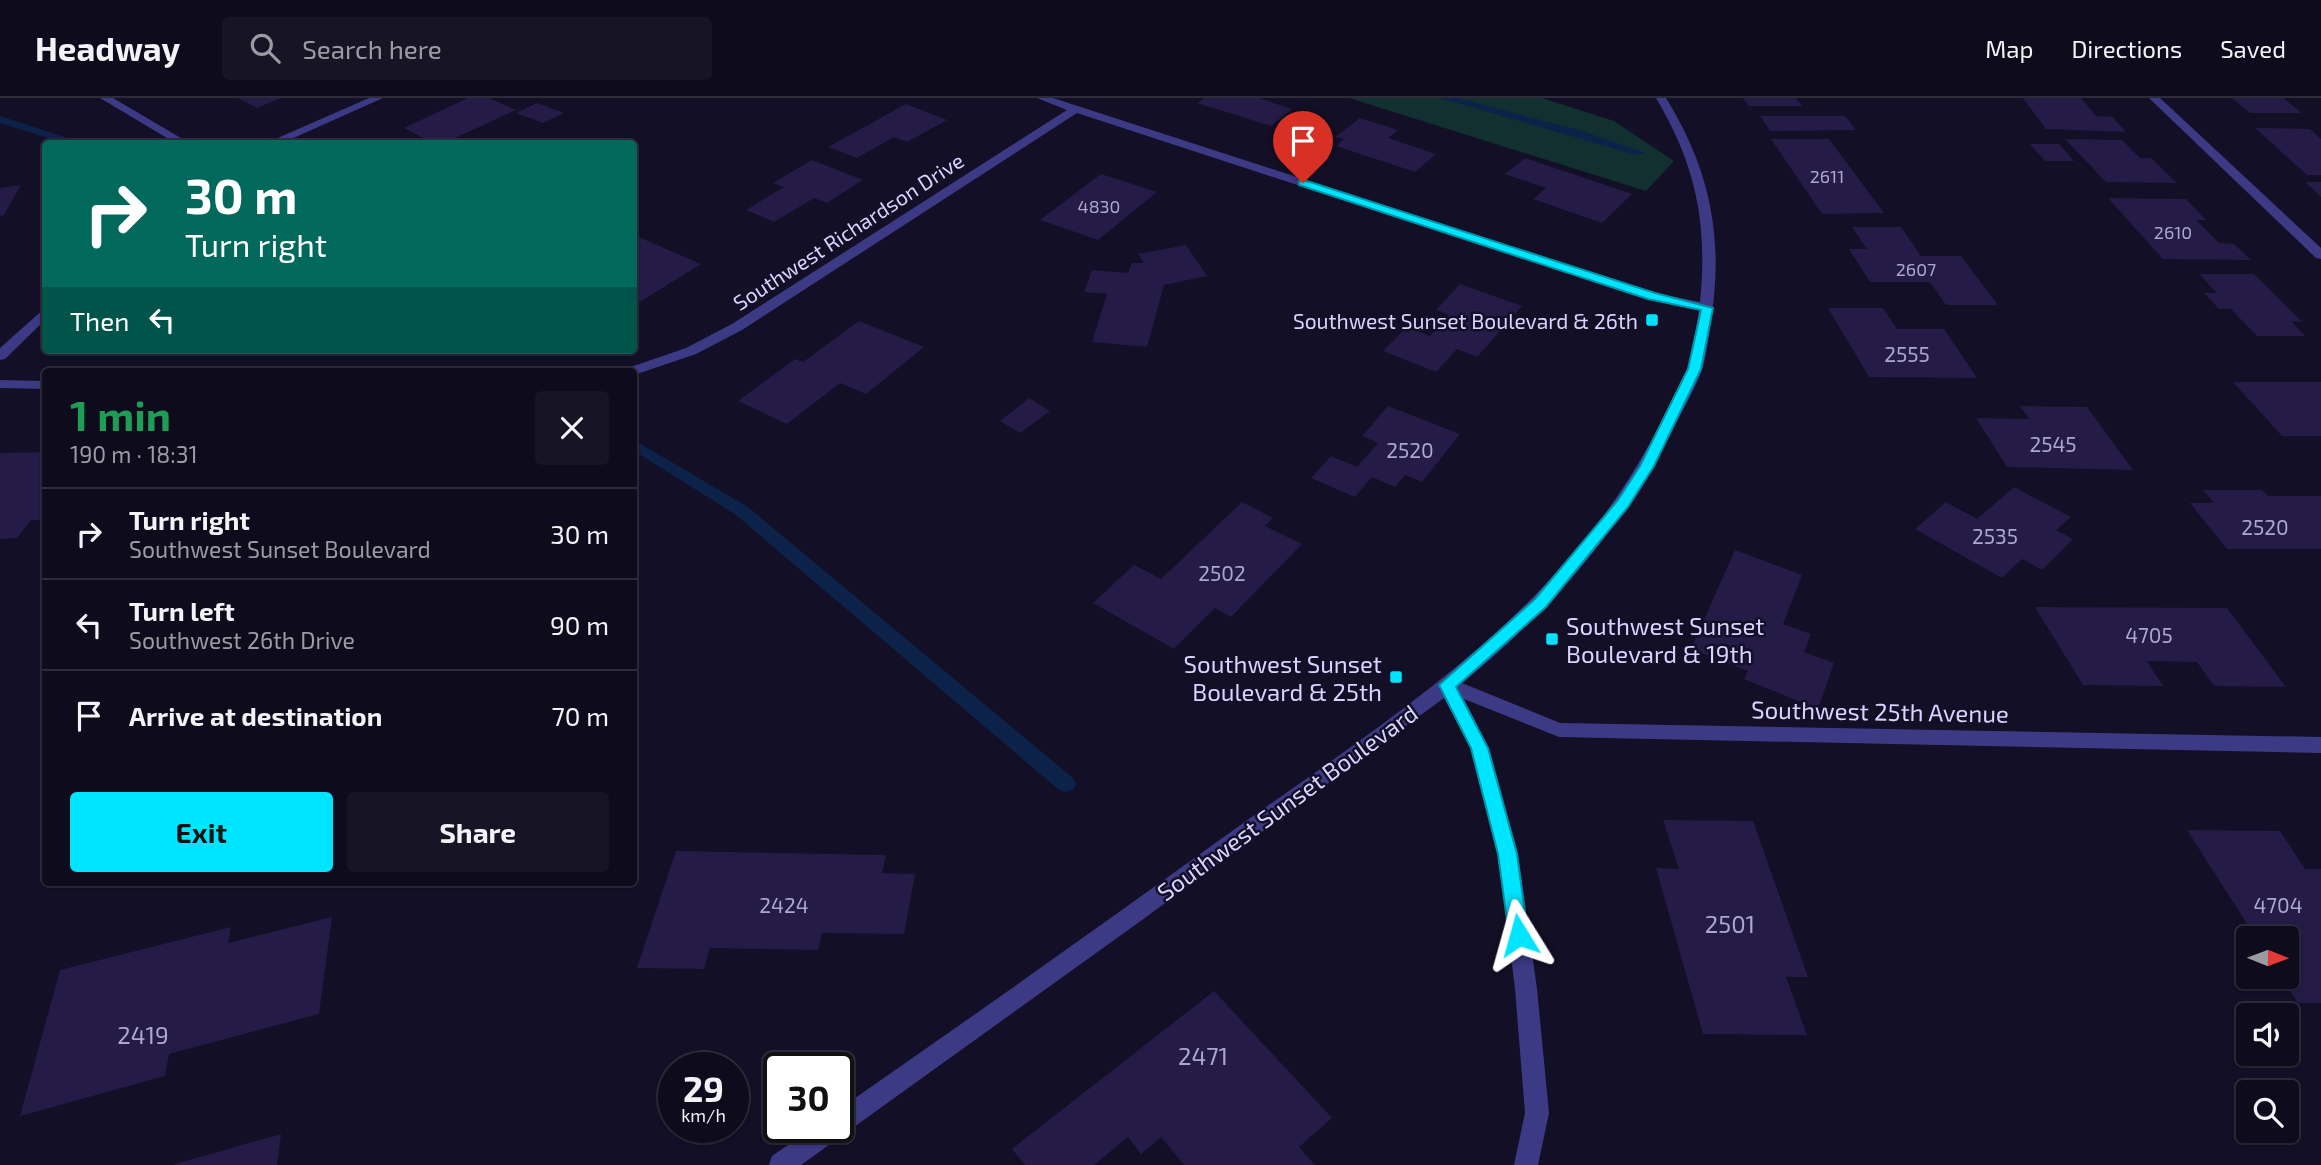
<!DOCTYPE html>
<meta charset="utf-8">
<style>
body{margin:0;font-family:"Exo 2",sans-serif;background:#171425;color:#f1f3f6;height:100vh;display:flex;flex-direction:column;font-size:26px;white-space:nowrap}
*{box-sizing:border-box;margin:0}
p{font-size:23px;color:#9b9ba3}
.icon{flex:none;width:38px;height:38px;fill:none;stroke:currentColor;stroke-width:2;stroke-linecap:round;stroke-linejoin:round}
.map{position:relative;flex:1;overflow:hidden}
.side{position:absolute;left:42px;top:270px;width:595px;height:518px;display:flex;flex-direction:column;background:#0e0b1c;border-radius:7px;box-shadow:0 2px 5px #0004,0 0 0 2px #2e2b3b}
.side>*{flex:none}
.hud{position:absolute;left:42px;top:42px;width:595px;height:214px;border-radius:7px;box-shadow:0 2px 5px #0004,0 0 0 2px #2e2b3b;background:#00695c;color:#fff;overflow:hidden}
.needle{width:46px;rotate:91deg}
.buttons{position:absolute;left:2236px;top:828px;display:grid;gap:14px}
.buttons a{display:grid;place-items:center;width:63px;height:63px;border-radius:7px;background:#0e0b1c;box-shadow:0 2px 5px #0004,0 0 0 2px #2e2b3b;font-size:35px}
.speed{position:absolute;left:658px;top:954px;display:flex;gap:14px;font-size:35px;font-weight:700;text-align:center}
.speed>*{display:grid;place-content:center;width:91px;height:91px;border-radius:50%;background:#0e0b1c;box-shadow:0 2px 5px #0004,0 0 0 2px #2e2b3b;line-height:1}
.speed small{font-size:18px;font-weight:400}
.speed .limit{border:4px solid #111;border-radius:10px;background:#fff;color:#111}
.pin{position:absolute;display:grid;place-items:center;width:60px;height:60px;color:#fff;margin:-72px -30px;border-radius:50% 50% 50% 0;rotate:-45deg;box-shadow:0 0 7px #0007}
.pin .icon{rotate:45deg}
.me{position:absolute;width:77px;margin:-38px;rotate:352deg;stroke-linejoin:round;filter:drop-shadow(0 0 5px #0008)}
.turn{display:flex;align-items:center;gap:24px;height:147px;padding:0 28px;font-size:32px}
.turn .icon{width:91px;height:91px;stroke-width:2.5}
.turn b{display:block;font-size:49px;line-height:60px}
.then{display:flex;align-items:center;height:66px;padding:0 28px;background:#0003;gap:14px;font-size:26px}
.round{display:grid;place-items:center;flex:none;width:74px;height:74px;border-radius:7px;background:#171425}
.overview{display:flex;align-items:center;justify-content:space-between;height:119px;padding:0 28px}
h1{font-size:42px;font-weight:700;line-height:52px;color:#1e9e55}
.button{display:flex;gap:14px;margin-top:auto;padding:14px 28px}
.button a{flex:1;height:80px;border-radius:7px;background:#00e5ff;color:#111;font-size:28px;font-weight:700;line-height:80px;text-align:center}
.button a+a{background:#171425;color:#f1f3f6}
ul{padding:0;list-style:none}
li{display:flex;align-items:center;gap:21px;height:91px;padding:0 28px;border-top:2px solid #2e2b3b}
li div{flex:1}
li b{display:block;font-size:26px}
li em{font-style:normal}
header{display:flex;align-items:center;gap:42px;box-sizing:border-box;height:98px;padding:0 35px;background:#0e0b1c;border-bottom:2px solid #2e2b3b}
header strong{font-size:33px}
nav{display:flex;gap:38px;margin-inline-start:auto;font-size:24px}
.search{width:490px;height:63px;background:#171425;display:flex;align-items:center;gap:18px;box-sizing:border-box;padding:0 24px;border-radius:7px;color:#9b9ba3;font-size:26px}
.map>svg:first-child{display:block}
</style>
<header>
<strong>Headway</strong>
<div class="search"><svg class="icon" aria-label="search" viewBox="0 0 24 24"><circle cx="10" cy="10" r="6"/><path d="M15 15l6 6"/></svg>Search here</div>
<nav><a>Map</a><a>Directions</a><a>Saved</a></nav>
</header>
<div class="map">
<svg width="2321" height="1067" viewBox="0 0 2321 1067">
<rect width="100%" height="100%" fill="#130f26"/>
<!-- green -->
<path fill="#12302f" d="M1349 0H1542L1614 23 1674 63 1646 93Z"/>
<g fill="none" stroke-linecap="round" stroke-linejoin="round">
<!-- stream -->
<g fill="#0c2248" fill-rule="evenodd">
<path d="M1440 0H1458L1579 32 1646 55 1636 57Z"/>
<path d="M0 18 65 39 67 41 61 44 0 25Z"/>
<path d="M634 342 748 409 1073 680 1076 686 1073 692 1066 694 1059 692 736 417 634 353Z"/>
</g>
</g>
<!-- building -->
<g fill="#241b47">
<path d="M238 0H281L257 10Z"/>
<path d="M468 0H489L516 12 442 46H435L404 30Z"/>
<path d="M1204 0H1259L1292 11 1271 28 1197 5Z"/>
<path d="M1743 0H1796L1802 8H1749Z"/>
<path d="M2023 0H2081L2096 18 2113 19 2126 34 2046 31Z"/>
<path d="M2232 0H2283L2302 15H2250Z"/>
<path d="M537 5 564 15 543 25 516 15Z"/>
<path d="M906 6 947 22 907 44 894 39 857 60 828 49Z"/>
<path d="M1760 18H1845L1856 32 1770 33Z"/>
<path d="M1360 20 1398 32 1388 40 1436 56 1415 74 1336 48 1344 41 1335 39Z"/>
<path d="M2255 30 2310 31 2321 41V77H2307Z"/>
<path d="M1771 41H1829L1884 115 1822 116Z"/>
<path d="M2065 41 2122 42 2140 60H2151L2177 85 2106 84Z"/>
<path d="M2030 46H2059L2074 63H2045Z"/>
<path d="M1525 60 1632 96 1602 125 1533 101 1546 90 1505 76Z"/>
<path d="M812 62 863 82 827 105 814 100 774 124 746 112 784 89 773 85Z"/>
<path d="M1101 76 1157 94 1098 142 1040 122Z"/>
<path d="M2305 84H2321V99Z"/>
<path d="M21 87 4 117 0 118V90Z"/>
<path d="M2108 100 2186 101 2206 122H2196L2219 145 2234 146 2251 162 2163 161Z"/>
<path d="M1852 129H1901L1921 158H1961L1998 207H1946L1930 184H1870L1849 151H1867Z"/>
<path d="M634 137 701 166 635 207Z"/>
<path d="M1186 147 1207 178 1164 187 1147 249 1092 244 1107 196 1084 194 1092 172 1128 175 1132 165H1144L1138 156Z"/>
<path d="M2199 176H2254L2302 224 2291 223 2305 238H2257L2231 211H2219L2204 195H2217Z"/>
<path d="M1460 186 1522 208 1477 259 1457 251 1436 274 1383 253 1407 229 1430 238 1449 217 1436 212Z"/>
<path d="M1828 210H1883L1897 231H1944L1977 280 1869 279Z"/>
<path d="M859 223 924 249 866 296 840 285 787 326 738 303 795 261 803 264Z"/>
<path d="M2233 284H2321V338H2282Z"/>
<path d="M1029 300 1050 313 1020 335 1000 323Z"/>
<path d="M1388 308 1460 336 1422 384 1405 377 1395 389 1372 379 1355 399 1311 380 1331 358 1357 369 1378 345 1362 338Z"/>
<path d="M2020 308 2087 309 2133 372 2007 369 1976 320 2029 321Z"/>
<path d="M46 354V422H31L17 440 0 441V355Z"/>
<path d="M2014 389 2071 419 2056 432 2073 441 2042 472 2022 461 2002 480 1915 431 1946 404 1977 421Z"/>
<path d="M2203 392H2262L2268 398H2321V451H2227L2190 405H2214Z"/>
<path d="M1242 404 1273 420 1265 428 1302 446 1231 519 1215 510 1174 551 1093 505 1134 467 1161 481Z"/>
<path d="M1735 452 1802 477 1783 526 1811 536 1804 554 1834 565 1818 611 1744 581 1748 573 1691 551Z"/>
<path d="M2035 509 2227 510 2286 589 2214 588 2197 564 2147 563 2163 588 2083 587Z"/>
<path d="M1663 722 1753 723 1808 879H1786L1807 937 1703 936 1656 770 1679 771Z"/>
<path d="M2187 732 2280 733 2305 771H2321V905H2298L2280 878H2287V840H2256Z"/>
<path d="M676 753 886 757 882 775 915 776 904 836 822 835 818 852 710 850 704 871 637 870Z"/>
<path d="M332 819 319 916 169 956 165 978 20 1018 60 872 231 829 228 845Z"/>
<path d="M1214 893 1332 1020 1299 1049 1315 1067H1184L1161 1039 1141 1056 1128 1039 1094 1067H1025L1012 1051Z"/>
<path d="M281 1036 277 1067H175V1066Z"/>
</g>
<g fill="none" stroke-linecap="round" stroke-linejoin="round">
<!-- minor -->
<g fill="#3d3a85" fill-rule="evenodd">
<path d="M100 0H113L191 46H177Z"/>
<path d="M369 0H383L280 46H264Z"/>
<path d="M1037 0H1053L1655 195 1700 204C1708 126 1696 67 1656 0H1666C1710 71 1724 140 1711 222 1709 237 1707 254 1703 269 1696 290 1683 311 1673 331 1622 431 1549 514 1462 585L1560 625 2321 639V655L1559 639 1464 601 1489 650 1518 756 1537 891 1549 1015 1538 1067H1514L1525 1015 1515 891 1498 756 1471 650 1444 600 1142 822 801 1067H769L772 1058 814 1029H838V1012C969 921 1099 829 1228 736 1383 625 1550 523 1646 352 1662 325 1680 296 1689 266 1694 249 1696 230 1699 212L1647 201 1077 15 742 232 696 256 634 277V273H626L628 270 686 250 732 226 1067 12Z"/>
<path d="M2149 0H2160L2321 150V161L2316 160Z"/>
<path d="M46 209V221L5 261 0 262V250Z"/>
<path d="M0 282 46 283V291L0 290Z"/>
</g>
</g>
<!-- route -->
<path fill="#00e5ff" stroke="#0095a6" stroke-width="2" d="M1299 83H1307L1655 195 1713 210 1701 271 1654 368 1628 409 1546 509 1456 589 1488 650 1517 756 1528 837 1525 843 1519 846 1512 843 1509 837 1498 756 1471 650 1439 587 1535 501 1618 402 1640 368 1688 271 1701 212 1648 201 1299 87Z"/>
<!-- markers -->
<g fill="#00e5ff" stroke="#130f26" stroke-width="2.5">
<rect x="1645" y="215" width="14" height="14" rx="3.5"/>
<rect x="1545" y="534" width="14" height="14" rx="3.5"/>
<rect x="1389" y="572" width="14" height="14" rx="3.5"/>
</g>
<g text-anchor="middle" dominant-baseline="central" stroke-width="5" stroke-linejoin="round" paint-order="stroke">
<!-- far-number labels -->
<g font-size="18" fill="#aca6d1">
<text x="1827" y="78">2611</text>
<text x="1099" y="108">4830</text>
<text x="2173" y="134">2610</text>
<text x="1916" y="171">2607</text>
</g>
<!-- far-street labels -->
<g font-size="21" fill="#d9d4ff" stroke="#130f26">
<text transform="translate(848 133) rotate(-33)">Southwest Richardson Drive</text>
</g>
<!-- far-poi labels -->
<g font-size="21" fill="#d9d4ff" stroke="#130f26" text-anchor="end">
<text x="1638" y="222">Southwest Sunset Boulevard &amp; 26th</text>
</g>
<!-- number labels -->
<g font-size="21" fill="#aca6d1">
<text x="1907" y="255">2555</text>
<text x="2053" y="345">2545</text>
<text x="1410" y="351">2520</text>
<text x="2265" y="428">2520</text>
<text x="1995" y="437">2535</text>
<text x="1222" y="474">2502</text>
<text x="2149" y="536">4705</text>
<text x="784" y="806">2424</text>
<text x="2278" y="806">4704</text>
</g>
<!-- poi labels -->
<g font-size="24" fill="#d9d4ff" stroke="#130f26" text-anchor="start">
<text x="1566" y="527">Southwest Sunset<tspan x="1566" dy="28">Boulevard &amp; 19th</tspan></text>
<text x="1382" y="565" text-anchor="end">Southwest Sunset<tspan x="1382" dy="28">Boulevard &amp; 25th</tspan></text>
</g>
<!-- street labels -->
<g font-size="24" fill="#d9d4ff" stroke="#130f26">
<text transform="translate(1880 613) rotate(1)">Southwest 25th Avenue</text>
<text transform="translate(1287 704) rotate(-36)">Southwest Sunset Boulevard</text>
</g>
<!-- near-number labels -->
<g font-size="24" fill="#aca6d1">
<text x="1730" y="825">2501</text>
<text x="143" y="936">2419</text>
<text x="1203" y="957">2471</text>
</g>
</g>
</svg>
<div class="buttons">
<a><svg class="needle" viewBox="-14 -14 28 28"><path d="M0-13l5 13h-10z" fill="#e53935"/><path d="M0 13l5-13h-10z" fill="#9b9ba3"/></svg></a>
<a><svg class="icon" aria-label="sound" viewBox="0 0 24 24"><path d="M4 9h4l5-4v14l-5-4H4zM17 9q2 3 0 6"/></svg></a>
<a><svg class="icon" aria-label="search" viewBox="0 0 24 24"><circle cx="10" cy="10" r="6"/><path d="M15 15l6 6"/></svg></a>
</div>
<div class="speed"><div>29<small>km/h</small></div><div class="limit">30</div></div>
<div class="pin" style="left:1303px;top:85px;background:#d93025"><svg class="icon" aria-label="arrive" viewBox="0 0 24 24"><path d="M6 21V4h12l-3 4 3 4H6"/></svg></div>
<svg class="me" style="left:1519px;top:837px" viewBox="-20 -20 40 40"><path d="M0-17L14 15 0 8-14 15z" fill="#00e5ff" stroke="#fff" stroke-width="4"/></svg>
<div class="hud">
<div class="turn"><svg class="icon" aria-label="right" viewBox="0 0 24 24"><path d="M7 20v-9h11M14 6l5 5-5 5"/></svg><div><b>30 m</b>Turn right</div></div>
<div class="then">Then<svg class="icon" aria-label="left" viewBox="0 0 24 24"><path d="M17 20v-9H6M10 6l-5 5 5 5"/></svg></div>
</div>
<section class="side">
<div class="overview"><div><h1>1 min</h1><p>190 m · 18:31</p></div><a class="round"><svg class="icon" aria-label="close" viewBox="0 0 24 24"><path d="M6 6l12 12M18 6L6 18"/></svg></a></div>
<ul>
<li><svg class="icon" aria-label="right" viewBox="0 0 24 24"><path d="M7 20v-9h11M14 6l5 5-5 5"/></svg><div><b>Turn right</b><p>Southwest Sunset Boulevard</p></div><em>30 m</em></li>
<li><svg class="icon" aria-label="left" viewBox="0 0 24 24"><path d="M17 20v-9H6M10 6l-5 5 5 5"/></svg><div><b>Turn left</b><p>Southwest 26th Drive</p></div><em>90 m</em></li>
<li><svg class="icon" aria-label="arrive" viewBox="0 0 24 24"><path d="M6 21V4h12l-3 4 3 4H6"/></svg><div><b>Arrive at destination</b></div><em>70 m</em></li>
</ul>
<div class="button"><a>Exit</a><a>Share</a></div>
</section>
</div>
